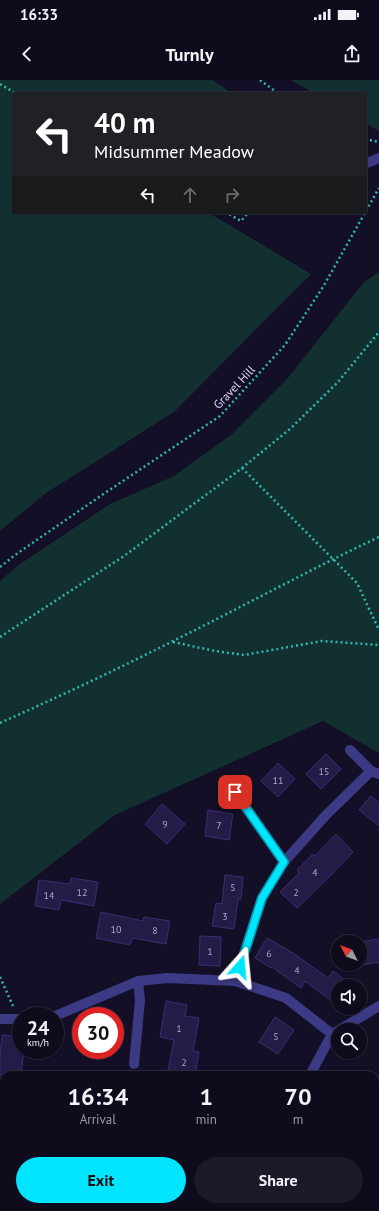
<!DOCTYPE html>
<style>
body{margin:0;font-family:"PT Sans",sans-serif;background:#1c1929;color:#f1f3f6;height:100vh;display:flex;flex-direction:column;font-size:15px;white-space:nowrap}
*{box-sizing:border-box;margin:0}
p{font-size:13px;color:#9b9ba3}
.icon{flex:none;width:22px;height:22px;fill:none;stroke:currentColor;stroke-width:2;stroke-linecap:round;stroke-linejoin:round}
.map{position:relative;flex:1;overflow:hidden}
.details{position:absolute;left:0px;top:991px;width:379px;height:140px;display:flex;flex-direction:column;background:#0e0b1c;border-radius:12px 12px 0 0;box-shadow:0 1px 3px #0004,0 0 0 1px #2e2b3b}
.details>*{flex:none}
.top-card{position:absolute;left:12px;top:12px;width:355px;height:122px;border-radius:4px;box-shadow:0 1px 3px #0004,0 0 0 1px #2e2b3b;background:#202124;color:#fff;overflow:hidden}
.needle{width:26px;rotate:312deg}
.controls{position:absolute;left:331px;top:855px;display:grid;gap:8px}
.controls a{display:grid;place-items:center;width:36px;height:36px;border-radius:50%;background:#0e0b1c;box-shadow:0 1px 3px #0004,0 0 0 1px #2e2b3b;font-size:20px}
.speed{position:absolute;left:12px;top:927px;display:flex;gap:8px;font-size:20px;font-weight:700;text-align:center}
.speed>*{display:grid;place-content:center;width:52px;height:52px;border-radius:50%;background:#0e0b1c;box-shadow:0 1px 3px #0004,0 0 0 1px #2e2b3b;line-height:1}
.speed small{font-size:10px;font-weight:400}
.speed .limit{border:6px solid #d22;background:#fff;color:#111}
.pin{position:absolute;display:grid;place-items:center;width:34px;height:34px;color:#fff;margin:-17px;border-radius:8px;box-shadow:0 2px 6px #0006}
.me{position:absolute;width:44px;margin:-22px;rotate:18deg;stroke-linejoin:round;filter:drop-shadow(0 0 3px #0008)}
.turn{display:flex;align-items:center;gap:14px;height:84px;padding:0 16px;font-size:18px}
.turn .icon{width:52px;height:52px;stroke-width:2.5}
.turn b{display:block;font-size:28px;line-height:34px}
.lanes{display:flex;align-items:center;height:38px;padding:0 16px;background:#0003;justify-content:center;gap:20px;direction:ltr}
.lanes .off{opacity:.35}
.eta{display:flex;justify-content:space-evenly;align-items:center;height:68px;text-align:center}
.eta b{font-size:24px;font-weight:700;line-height:28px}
.action{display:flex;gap:8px;margin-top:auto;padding:8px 16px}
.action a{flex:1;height:46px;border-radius:24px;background:#00e5ff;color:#111;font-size:16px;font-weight:700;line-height:46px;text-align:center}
.action a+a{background:#1c1929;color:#f1f3f6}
.status{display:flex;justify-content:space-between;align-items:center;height:28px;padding:0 20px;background:#0e0b1c;direction:ltr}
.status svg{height:11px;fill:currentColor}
header{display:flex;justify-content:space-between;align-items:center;height:52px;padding:0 16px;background:#0e0b1c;font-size:18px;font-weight:700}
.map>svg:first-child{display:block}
</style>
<div class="status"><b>16:33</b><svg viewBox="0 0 49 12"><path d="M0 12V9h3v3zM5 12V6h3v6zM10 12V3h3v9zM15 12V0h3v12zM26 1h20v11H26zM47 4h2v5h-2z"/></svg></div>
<header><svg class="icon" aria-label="back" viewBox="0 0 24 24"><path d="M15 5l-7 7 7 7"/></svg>Turnly<svg class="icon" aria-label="share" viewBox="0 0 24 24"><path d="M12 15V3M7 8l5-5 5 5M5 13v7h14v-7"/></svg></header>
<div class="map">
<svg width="379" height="1131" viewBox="0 0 379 1131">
<rect width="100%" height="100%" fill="#130f26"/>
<!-- green -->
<g fill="#12302f">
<path d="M0 0H212L234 14H14V132H212L211 134 311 194 174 332 46 413 0 451Z"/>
<path d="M291 0H379V51L365 43V14H315Z"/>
<path d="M379 192V673L323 641 115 735 0 824V501L20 484 110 424 174 396 232 354 287 299 364 202Z"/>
</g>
<!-- building -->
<g fill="#241b47" stroke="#3b2d73">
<path d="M326 674 341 689 321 709 306 694Z"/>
<path d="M278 683 295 699 278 717 261 701Z"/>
<path d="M371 716 379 723V746L359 730Z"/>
<path d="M162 724 185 744 167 764 145 744Z"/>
<path d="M208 730 233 734 229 760 205 756Z"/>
<path d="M336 754 353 772 332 794 297 828 280 812 299 793 297 790 313 774 315 776Z"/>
<path d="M225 795 243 797 241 819H238L234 849 212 846 216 823 222 824Z"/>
<path d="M71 798 98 802 94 826 61 820 59 830 35 826 39 800 70 804Z"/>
<path d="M101 832 143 841 144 837 170 841 166 864 132 858 130 865 96 858Z"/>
<path d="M200 856 221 857 220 886 199 885Z"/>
<path d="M267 858 293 873 328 898 333 891 353 906H338V926L305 901 301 908 272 887 271 888 255 878Z"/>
<path d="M379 859V882L362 885 359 862Z"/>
<path d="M166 921 187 925 185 936 199 938 193 971 199 972 195 995H189L168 991 174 960 160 957Z"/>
<path d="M275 937 294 950 278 974 259 962Z"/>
<path d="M2 955 21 957V970H24L21 995H0V976Z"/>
</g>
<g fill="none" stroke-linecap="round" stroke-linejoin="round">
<!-- path -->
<g stroke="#2fb8b0" stroke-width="2.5" stroke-dasharray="2 3" stroke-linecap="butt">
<path d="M260 0 279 14"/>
<path d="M0 4 17 14"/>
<path d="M365 59 379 62"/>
<path d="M225 132 241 141 249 132"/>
<path d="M242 388 357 503 379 550"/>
<path d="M0 487 15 475 102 415 220 336 285 265 323 207 379 108"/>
<path d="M0 557 124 476 242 388 290 349 338 302 379 252"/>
<path d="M173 562 215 571 244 575 322 561 379 565"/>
<path d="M0 643C58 617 116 590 173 561 242 527 309 490 379 457"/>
<path d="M0 897 13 926"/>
</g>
<!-- service -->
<path stroke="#3d3a85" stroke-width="10" d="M365 84 379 78"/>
<!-- minor -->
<g stroke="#3d3a85" stroke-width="10">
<path d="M350 670 371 691"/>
<path d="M235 712 284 782"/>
<path d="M235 901 262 818 284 782 327 734 371 691 379 694"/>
<path d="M55 936 138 901 168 898 235 901 286 918 332 954"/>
<path d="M0 939H21"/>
<path d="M339 950 379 926"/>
<path d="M134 984 140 920 138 901"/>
<path d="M310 995 332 954 338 951"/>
<path d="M290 1127V1131"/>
</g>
</g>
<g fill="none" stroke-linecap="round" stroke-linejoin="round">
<!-- route casing -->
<g stroke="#0095a6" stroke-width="10">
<path id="route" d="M235 712 284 782 262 818 240 887"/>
</g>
<!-- route -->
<use href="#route" stroke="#00e5ff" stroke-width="7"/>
</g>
<g text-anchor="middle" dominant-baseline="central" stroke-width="4" stroke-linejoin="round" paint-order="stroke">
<!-- number labels -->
<g font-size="10" fill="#aca6d1">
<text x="324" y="691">15</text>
<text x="278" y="700">11</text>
<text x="165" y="744">9</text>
<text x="219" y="745">7</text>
<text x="315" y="792">4</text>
<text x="233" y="807">5</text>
<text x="82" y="812">12</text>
<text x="296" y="812">2</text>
<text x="49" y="815">14</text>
<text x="225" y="836">3</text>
<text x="116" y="849">10</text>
<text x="155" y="850">8</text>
<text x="210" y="871">1</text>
<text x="269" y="873">6</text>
<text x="297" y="890">4</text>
<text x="179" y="948">1</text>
<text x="276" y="956">5</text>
<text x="184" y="982">2</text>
</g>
<!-- street labels -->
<g font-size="12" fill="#d9d4ff" stroke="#130f26">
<text transform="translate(234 307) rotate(-47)">Gravel Hill</text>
</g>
</g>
</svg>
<div class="controls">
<a><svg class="needle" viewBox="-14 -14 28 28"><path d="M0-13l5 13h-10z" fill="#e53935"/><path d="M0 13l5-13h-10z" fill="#9b9ba3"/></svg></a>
<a><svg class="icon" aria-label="sound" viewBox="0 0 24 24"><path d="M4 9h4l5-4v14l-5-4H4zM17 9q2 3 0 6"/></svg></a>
<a><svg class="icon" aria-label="search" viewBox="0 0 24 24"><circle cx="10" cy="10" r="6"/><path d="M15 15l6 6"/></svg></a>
</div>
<div class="speed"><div>24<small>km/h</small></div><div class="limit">30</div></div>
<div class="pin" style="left:235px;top:712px;background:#d93025"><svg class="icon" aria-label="arrive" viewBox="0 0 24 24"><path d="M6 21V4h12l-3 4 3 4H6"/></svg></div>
<svg class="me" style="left:240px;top:887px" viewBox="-20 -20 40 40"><path d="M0-17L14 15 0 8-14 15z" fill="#00e5ff" stroke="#fff" stroke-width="4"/></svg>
<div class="top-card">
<div class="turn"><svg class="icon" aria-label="left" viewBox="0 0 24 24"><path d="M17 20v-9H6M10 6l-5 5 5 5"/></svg><div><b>40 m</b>Midsummer Meadow</div></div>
<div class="lanes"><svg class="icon" aria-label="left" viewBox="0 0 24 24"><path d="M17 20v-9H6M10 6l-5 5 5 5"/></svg><svg class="icon off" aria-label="ahead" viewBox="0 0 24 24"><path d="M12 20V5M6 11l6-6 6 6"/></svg><svg class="icon off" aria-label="right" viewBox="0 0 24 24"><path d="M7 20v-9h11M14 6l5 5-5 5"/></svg></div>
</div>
<section class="details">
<div class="eta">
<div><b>16:34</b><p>Arrival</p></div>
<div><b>1</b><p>min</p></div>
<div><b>70</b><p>m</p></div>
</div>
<div class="action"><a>Exit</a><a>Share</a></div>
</section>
</div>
